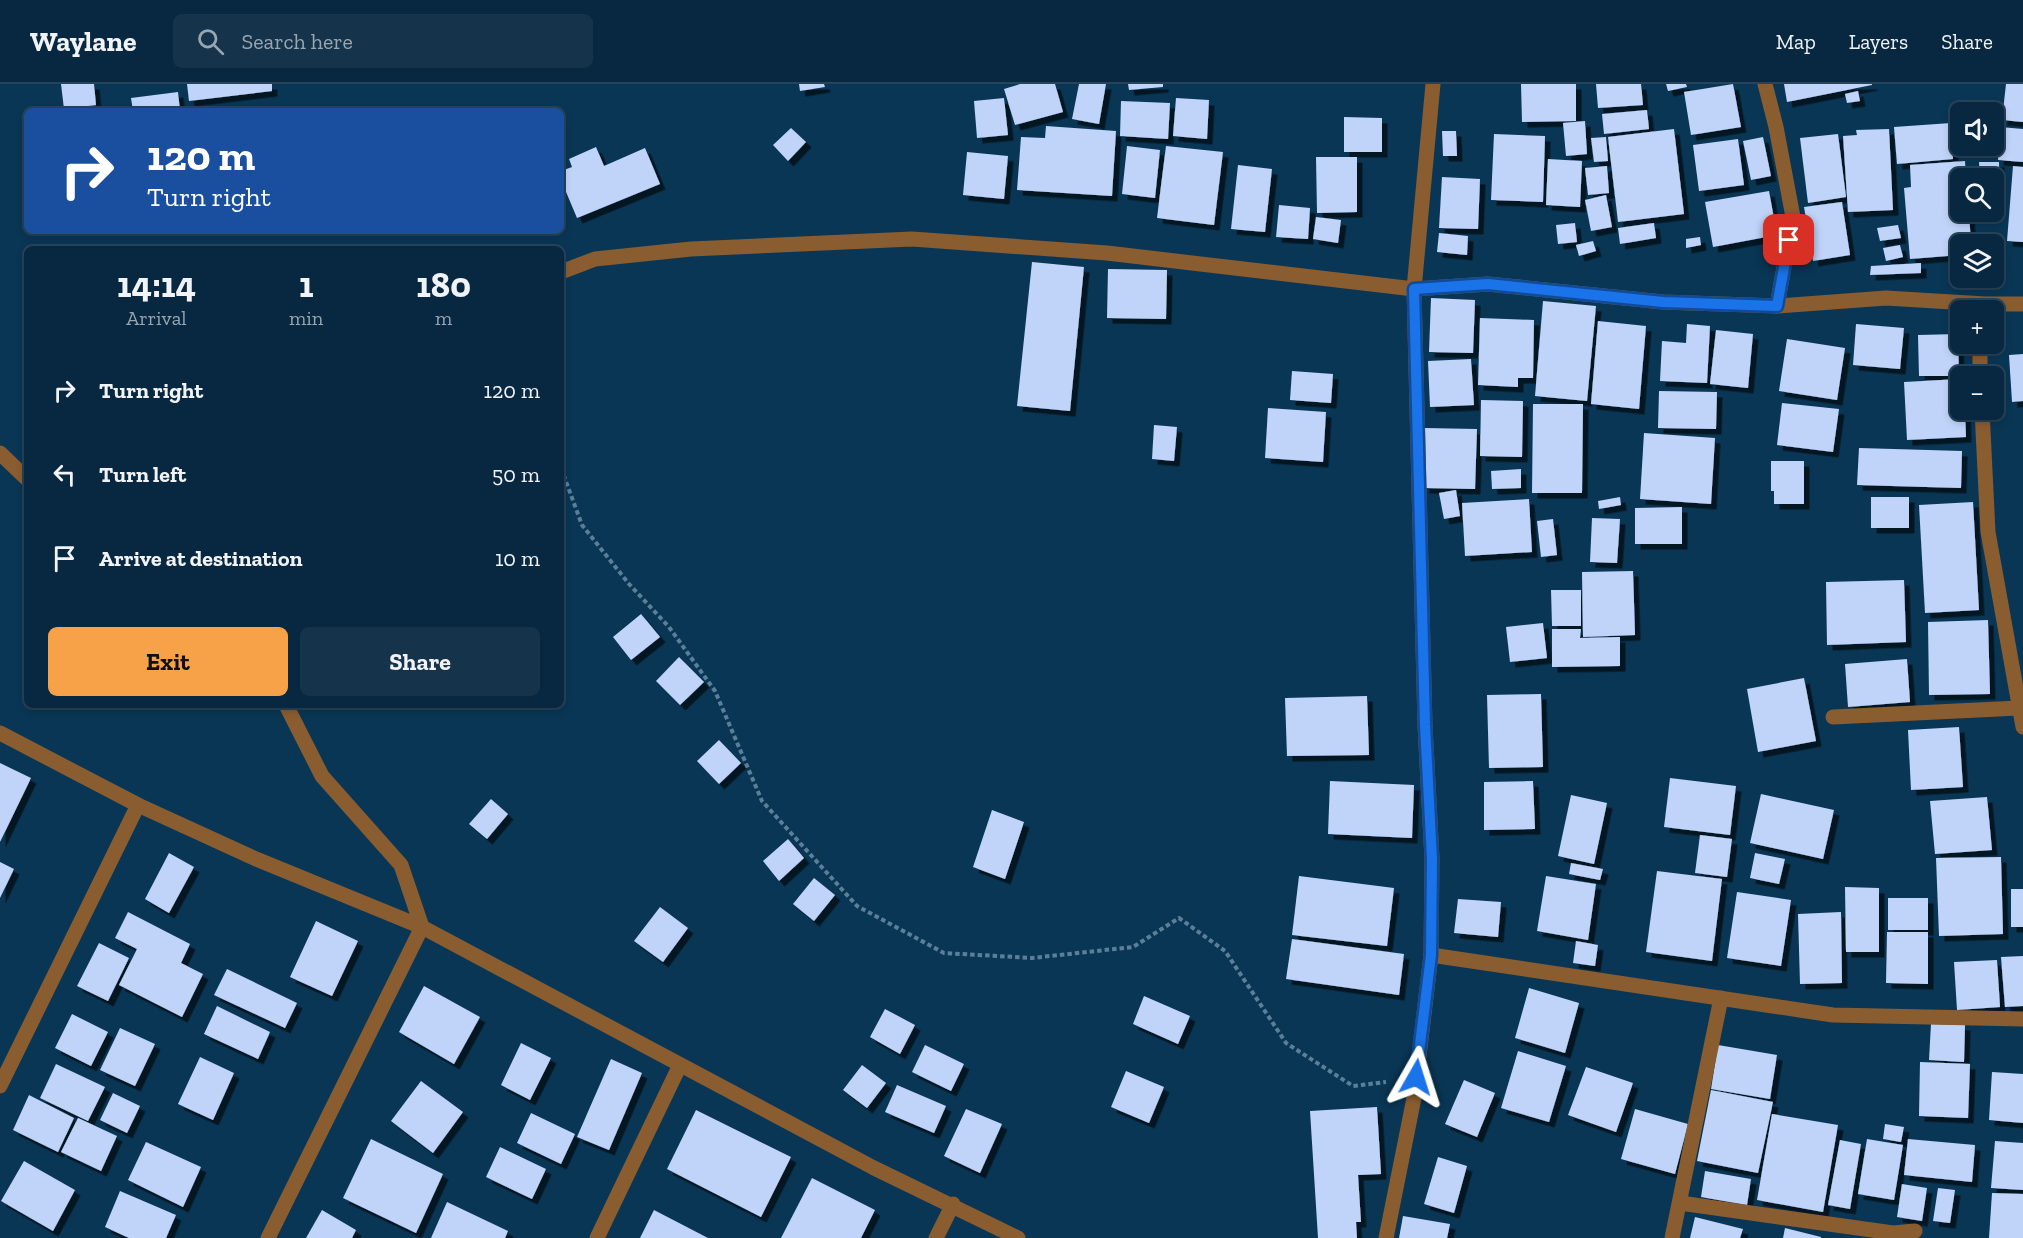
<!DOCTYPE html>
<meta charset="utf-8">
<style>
body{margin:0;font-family:"Zilla Slab",serif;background:#15344b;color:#f1f3f6;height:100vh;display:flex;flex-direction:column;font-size:22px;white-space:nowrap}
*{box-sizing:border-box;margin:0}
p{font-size:20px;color:#98a6b1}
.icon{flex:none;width:33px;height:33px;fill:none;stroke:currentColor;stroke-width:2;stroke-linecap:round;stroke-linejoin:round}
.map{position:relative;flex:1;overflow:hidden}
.drawer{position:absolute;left:24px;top:162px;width:540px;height:462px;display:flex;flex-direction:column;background:#072840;border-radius:9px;box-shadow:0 3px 9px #0003,0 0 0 2px #284459}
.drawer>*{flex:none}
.hud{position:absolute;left:24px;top:24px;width:540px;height:126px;border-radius:9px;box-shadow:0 3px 9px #0003,0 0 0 2px #284459;background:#1a4fa0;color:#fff;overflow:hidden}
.fabs{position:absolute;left:1950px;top:18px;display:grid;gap:12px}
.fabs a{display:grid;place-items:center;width:54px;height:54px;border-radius:9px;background:#072840;box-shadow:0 3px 9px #0003,0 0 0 2px #284459;font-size:30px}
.pin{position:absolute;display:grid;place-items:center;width:51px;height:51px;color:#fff;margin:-26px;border-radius:12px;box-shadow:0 3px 9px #0006}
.me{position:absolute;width:66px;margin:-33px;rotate:6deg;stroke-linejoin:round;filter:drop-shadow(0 0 4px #0008)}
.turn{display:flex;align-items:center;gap:21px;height:126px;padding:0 24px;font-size:27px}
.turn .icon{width:78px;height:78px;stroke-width:2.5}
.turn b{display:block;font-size:42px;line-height:51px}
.eta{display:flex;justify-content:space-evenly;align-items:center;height:102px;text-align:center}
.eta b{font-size:36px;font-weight:700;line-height:42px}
.cta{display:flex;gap:12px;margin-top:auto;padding:12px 24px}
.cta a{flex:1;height:69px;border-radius:9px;background:#f7a248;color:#111;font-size:24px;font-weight:700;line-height:69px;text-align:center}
.cta a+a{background:#15344b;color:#f1f3f6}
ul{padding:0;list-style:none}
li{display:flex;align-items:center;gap:18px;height:84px;padding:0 24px}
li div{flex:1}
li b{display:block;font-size:22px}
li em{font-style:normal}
header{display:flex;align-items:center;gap:36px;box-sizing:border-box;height:84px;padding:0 30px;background:#072840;border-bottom:2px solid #284459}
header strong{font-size:28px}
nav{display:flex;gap:33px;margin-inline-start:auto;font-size:21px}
.search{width:420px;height:54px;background:#15344b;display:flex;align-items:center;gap:15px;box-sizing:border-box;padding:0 21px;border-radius:9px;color:#98a6b1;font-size:22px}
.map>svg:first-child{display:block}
</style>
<header>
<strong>Waylane</strong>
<div class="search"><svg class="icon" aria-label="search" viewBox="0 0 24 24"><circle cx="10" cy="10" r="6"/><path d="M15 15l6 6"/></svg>Search here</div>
<nav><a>Map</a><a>Layers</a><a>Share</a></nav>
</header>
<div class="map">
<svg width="2023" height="1154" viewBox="0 0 2023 1154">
<defs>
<filter id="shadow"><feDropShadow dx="5.5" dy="5.5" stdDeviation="0" flood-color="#0009"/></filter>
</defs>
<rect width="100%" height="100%" fill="#093655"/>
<!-- building -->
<g fill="#c0d4fa" filter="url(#shadow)">
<path d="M61 0H94L96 21 64 25Z"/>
<path d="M187 0H272V7L189 17Z"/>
<path d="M799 0H824L825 3 800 7Z"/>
<path d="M1020 0H1055L1063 28 1015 41 1004 5Z"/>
<path d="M1079 0H1106L1099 40 1072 35Z"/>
<path d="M1128 0H1163V3L1129 6Z"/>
<path d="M1521 0H1576V37L1522 38Z"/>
<path d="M1596 0H1641L1643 21 1598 24Z"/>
<path d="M1666 0H1686L1687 3 1668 7Z"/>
<path d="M1733 0 1741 43 1691 51 1684 8Z"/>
<path d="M1784 0H1872V1L1787 18Z"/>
<path d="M2006 0H2023V38L2002 36Z"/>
<path d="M1858 7 1860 17 1847 19 1845 10Z"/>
<path d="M178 8 180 27H133L131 14Z"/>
<path d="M1004 14 1008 51 977 54 974 17Z"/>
<path d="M1176 14 1209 16 1207 55 1173 52Z"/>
<path d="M1121 17 1170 19 1168 55 1120 52Z"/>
<path d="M1647 26 1649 45 1604 50 1602 30Z"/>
<path d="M1344 33 1382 34V68H1344Z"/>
<path d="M1585 37 1587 70 1566 72 1563 39Z"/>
<path d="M1951 39 1953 75 1897 80 1894 43Z"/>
<path d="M1046 42 1116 47 1112 112 1017 106 1021 53 1045 54Z"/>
<path d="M2000 43 2023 45V78L1998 76Z"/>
<path d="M791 44 806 58 788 77 773 61Z"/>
<path d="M1674 45 1684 130 1618 138 1608 53Z"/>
<path d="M1889 45 1893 126 1848 128 1843 52 1857 51 1856 46Z"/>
<path d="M1442 47H1456L1457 72H1443Z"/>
<path d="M1494 50 1545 52 1543 118 1491 116Z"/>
<path d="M1838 50 1846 113 1808 119 1800 54Z"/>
<path d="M1606 53 1608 77 1594 78 1591 54Z"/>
<path d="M1763 53 1771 92 1751 96 1743 57Z"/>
<path d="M1738 55 1744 101 1699 107 1693 61Z"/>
<path d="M1127 62 1160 66 1155 114 1122 110Z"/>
<path d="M1166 62 1223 68 1214 141 1157 134Z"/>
<path d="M596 63 604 82 645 64 660 100 577 134 561 96V87L572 83 569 75Z"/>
<path d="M967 68 1008 72 1004 115 963 111Z"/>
<path d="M1316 73H1357V128L1317 129Z"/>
<path d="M1548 75 1582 77 1580 123 1546 121Z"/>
<path d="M1965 77 1966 94H1960V128H1969L1971 160H1960V171L1910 175 1904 104 1911 103 1910 81Z"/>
<path d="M1979 78H1999L2000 121H1994V94H1980Z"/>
<path d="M1238 81 1272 85 1265 148 1231 145Z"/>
<path d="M1607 82 1609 109 1588 111 1585 84Z"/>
<path d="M2013 82 2023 83V158L2007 157Z"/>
<path d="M1442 93 1480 95 1478 145 1439 144Z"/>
<path d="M1769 107 1777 151 1713 163 1705 118Z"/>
<path d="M1606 111 1612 143 1591 147 1585 116Z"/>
<path d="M1842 118 1850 171 1813 177 1804 123Z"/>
<path d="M1279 121 1310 124 1308 155 1276 153Z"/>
<path d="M1316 133 1341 136 1338 159 1313 155Z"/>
<path d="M1575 139 1577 158 1558 160 1556 141Z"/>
<path d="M1654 139 1656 154 1620 160 1618 144Z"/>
<path d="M1898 141 1901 154 1880 157 1877 144Z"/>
<path d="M1439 149 1468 152 1467 171 1437 168Z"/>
<path d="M1700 153 1701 161 1686 164V155Z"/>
<path d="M1593 157 1596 167 1579 172 1576 161Z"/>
<path d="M1900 161 1903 173 1886 177 1883 164Z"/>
<path d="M1032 178 1084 183 1070 327 1017 322Z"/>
<path d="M1921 179V189L1870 191 1871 182Z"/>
<path d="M1108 185 1167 186 1166 235 1107 234Z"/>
<path d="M1431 214 1475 216 1473 269 1429 268Z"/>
<path d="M1543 217 1596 222 1587 317 1535 312Z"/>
<path d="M1480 234 1534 236 1533 294H1518V303L1478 301Z"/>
<path d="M1598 237 1646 242 1639 325 1591 320Z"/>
<path d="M1687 240 1710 242 1707 299 1660 297 1662 257 1686 259Z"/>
<path d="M1856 240 1904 244 1900 285 1853 281Z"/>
<path d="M1716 246 1753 250 1748 304 1710 300Z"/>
<path d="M1958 250 1959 292H1919L1918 251Z"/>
<path d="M1787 255 1845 264 1837 316 1779 307Z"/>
<path d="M2023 270V317L2012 318 2009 271Z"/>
<path d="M1471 275 1474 321 1430 323 1428 277Z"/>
<path d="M1292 287 1333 290 1331 319 1290 316Z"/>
<path d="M1960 295V326H1965L1966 353 1907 356 1904 298Z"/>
<path d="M1659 307 1717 308 1716 345 1658 344Z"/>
<path d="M1481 316 1523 317 1522 373 1480 372Z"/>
<path d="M1782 319 1839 325 1833 368 1777 361Z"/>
<path d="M1533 320H1583L1582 409H1532Z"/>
<path d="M1268 324 1326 328 1323 378 1265 374Z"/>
<path d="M1154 341 1177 343 1174 377 1152 375Z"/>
<path d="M1425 344 1477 345 1475 405 1424 404Z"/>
<path d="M1644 349 1715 354 1711 420 1640 415Z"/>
<path d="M1859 364 1962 367 1961 404 1857 401Z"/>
<path d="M1771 377H1804V420H1774V407H1771Z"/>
<path d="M1521 385V404L1492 405 1491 387Z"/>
<path d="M1456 406 1460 432 1444 435 1439 409Z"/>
<path d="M1620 413 1621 421 1599 425 1598 417Z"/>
<rect x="1871" y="413" width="38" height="31"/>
<path d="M1529 415 1532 468 1465 472 1462 419Z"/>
<path d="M1973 418 1979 526 1925 529 1919 421Z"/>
<path d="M1682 423V460H1635V424Z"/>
<path d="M1592 434 1620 435 1617 479 1590 478Z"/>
<path d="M1553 435 1557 471 1541 473 1537 437Z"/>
<path d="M1633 487 1635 551 1583 553 1582 488Z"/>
<path d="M1904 496 1906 558 1827 561 1826 498Z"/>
<path d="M1551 506H1581V542H1552Z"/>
<path d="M641 530 660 553 631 576 613 553Z"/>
<path d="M1988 536 1990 610 1929 611 1928 538Z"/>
<path d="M1543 539 1547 574 1510 578 1506 543Z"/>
<path d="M1552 545H1581L1580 554 1620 553V582L1552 583Z"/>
<path d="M679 573 704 598 680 621 656 597Z"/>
<path d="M1907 575 1910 618 1848 623 1845 580Z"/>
<path d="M1804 594 1816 657 1758 668 1747 605Z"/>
<path d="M1541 610 1543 683 1489 684 1487 611Z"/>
<path d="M1367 612 1369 671 1287 672 1285 614Z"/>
<path d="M1959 643 1963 703 1911 706 1908 646Z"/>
<path d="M719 656 741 679 719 700 697 677Z"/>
<path d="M0 679 31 694 0 758Z"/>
<path d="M1670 694 1736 702 1730 751 1664 743Z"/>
<path d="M1330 697 1414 701 1412 754 1328 750Z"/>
<path d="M1533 697 1535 745 1484 746V698Z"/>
<path d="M1761 710 1834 726 1823 775 1750 759Z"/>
<path d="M1571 711 1607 719 1594 780 1558 772Z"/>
<path d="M1987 713 1992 766 1935 770 1930 717Z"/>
<path d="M491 715 508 730 487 755 469 740Z"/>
<path d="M992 726 1024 738 1005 795 973 783Z"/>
<path d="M1700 751 1732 755 1727 793 1695 789Z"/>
<path d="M788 755 804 774 779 797 763 777Z"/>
<path d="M169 769 194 783 169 829 145 815Z"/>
<path d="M1755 769 1785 775 1779 800 1750 794Z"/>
<path d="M2001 773 2003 850 1939 852 1936 774Z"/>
<path d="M0 778 14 785 0 814Z"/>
<path d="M1571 779 1603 785 1600 796 1569 790Z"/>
<path d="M1657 787 1722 795 1712 877 1646 868Z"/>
<path d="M1299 792 1394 804 1387 862 1292 851Z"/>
<path d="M1546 792 1596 800 1588 856 1537 847Z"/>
<path d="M814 794 835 811 814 837 793 820Z"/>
<path d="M1845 803 1879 804V868H1846Z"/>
<rect x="2011" y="805" width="12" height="38"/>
<path d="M1737 808 1791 816 1781 882 1727 874Z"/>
<rect x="1888" y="814" width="40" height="32"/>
<path d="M1458 815 1501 818 1498 853 1454 849Z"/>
<path d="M660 823 688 844 663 878 634 857Z"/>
<path d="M128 828 190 860 181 879 203 890 182 933 119 901 137 865 115 854Z"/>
<path d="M1841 828 1842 899 1800 900 1798 830Z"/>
<path d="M316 837 358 857 332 912 290 893Z"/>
<path d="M1887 848H1928V900L1886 899Z"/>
<path d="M1292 855 1404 870 1399 911 1286 895Z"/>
<path d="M1576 857 1598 861 1595 882 1573 879Z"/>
<path d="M99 859 129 874 108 917 77 902Z"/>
<path d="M2023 872V922L2005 923 2001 873Z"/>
<path d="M1997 876 2000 923 1957 926 1954 878Z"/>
<path d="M227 885 297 919 285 944 214 911Z"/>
<path d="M424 902 480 933 454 980 399 948Z"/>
<path d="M1529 904 1579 919 1565 969 1515 954Z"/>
<path d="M1144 912 1190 932 1178 960 1133 940Z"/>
<path d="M217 922 270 948 258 975 204 950Z"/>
<path d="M885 925 915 941 900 970 870 953Z"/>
<path d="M72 930 108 948 91 982 55 964Z"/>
<path d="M1931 940 1965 941 1964 978 1929 976Z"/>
<path d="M120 944 155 960 135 1002 100 986Z"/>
<path d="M521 959 551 974 530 1016 501 1001Z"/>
<path d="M925 961 964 980 951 1007 912 988Z"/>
<path d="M1718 961 1777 971 1770 1015 1711 1005Z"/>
<path d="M1518 967 1566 982 1549 1038 1501 1024Z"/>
<path d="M200 973 234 989 213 1036 178 1020Z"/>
<path d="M611 975 642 989 609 1066 577 1053Z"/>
<path d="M1920 978 1970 980 1968 1034 1919 1032Z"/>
<path d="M56 980 105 1003 88 1037 40 1014Z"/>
<path d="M862 981 886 999 867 1024 843 1006Z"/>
<path d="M1586 983 1633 999 1616 1048 1568 1031Z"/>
<path d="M1126 987 1164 1003 1149 1039 1111 1023Z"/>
<path d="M1992 988 2023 990V1039L1989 1036Z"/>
<path d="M1464 996 1495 1009 1477 1053 1445 1040Z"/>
<path d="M421 997 463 1028 433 1069 391 1037Z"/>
<path d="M897 1001 946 1022 934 1049 885 1028Z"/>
<path d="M1711 1006 1773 1018 1758 1089 1697 1077Z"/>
<path d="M113 1009 140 1022 127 1049 100 1036Z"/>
<path d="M29 1011 74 1034 58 1068 13 1046Z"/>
<path d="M1377 1023 1381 1090 1358 1091 1361 1138H1356L1357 1154H1318L1310 1027Z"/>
<path d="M966 1025 1002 1040 980 1089 944 1072Z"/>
<path d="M1635 1025 1688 1040 1675 1090 1621 1075Z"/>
<path d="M696 1026 791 1073 761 1133 667 1085Z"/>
<path d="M531 1029 575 1050 561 1080 517 1059Z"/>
<path d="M1772 1030 1838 1041 1823 1128 1757 1116Z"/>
<path d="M78 1034 117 1052 101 1087 61 1068Z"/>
<path d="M1885 1040 1904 1043 1901 1058 1883 1055Z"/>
<path d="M371 1055 443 1090 416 1149 343 1114Z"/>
<path d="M1867 1055 1903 1061 1894 1116 1858 1110Z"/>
<path d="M1908 1055 1975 1061 1972 1098 1904 1091Z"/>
<path d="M1840 1056 1861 1060 1850 1125 1828 1121Z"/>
<path d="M1995 1057 2023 1059V1106L1991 1104Z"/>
<path d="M146 1058 201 1083 183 1123 128 1096Z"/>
<path d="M500 1063 546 1085 532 1115 486 1093Z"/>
<path d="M1438 1073 1467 1082 1454 1129 1424 1120Z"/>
<path d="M24 1077 75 1106 53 1147 1 1117Z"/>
<path d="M1705 1087 1751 1095 1747 1121 1701 1113Z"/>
<path d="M812 1094 875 1126 861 1154H781Z"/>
<path d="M1902 1100 1927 1104 1922 1137 1897 1133Z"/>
<path d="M1938 1104 1955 1106 1950 1139 1933 1137Z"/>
<path d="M120 1107 176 1131 166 1154H129L105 1143Z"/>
<path d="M1992 1109 2023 1110V1154H1989Z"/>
<path d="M447 1118 508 1147 505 1154H431Z"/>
<path d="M322 1126 356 1146 352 1154H306Z"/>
<path d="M654 1126 708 1154H640Z"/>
<path d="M1403 1132 1450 1140 1447 1154H1399Z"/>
<path d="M1695 1133 1743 1145 1740 1154H1690Z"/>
<path d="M1785 1144 1821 1153V1154H1783Z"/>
</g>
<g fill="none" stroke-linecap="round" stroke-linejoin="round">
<!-- path -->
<path stroke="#5b7f99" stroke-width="4" stroke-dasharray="4.5 3" stroke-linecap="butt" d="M561 384 582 441 629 500 669 543 715 607 762 717 857 822 944 869 1032 874 1133 863 1179 834 1225 867 1286 959 1353 1002 1386 998"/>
<!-- street -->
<g stroke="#8a5d30" stroke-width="15">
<path d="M1765 0 1776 43 1793 133 1777 222"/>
<path d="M561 188 595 175 691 165 912 155 1107 169 1414 205 1488 200 1663 218 1777 222 1886 214 1985 220H2023"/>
<path d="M1980 260V292"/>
<path d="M1982 326 1988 448 2023 643"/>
<path d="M0 369 27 395"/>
<path d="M1833 633 2019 624"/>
<path d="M0 649 138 721 256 775 422 843 874 1084 1018 1154"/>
<path d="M1431 871 1833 931 2023 935"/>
<path d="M0 1002 138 721"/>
<path d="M1680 1119 1893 1149 1915 1147"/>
<path d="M268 1154 422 843 401 781 322 692 286 621"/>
<path d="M597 1154 680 981"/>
<path d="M936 1154 953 1120"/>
<path d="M1386 1154 1414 1014 1431 871 1432 775 1425 641 1414 205 1433 0"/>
<path d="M1672 1154 1721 914"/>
</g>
</g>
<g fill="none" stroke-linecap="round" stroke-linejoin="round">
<!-- route casing -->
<g stroke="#114b97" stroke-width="15">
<path id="route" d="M1416 993 1431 871 1432 775 1425 641 1414 205 1488 200 1663 218 1777 222 1789 156"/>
</g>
<!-- route -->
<use href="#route" stroke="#1a73e8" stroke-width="10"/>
</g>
</svg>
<div class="fabs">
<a><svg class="icon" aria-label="sound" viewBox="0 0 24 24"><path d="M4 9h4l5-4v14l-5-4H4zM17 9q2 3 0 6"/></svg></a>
<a><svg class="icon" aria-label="search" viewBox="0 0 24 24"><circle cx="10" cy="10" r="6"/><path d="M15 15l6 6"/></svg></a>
<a><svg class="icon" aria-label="layers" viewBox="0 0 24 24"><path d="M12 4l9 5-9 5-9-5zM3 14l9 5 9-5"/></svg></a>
<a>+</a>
<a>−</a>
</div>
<div class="pin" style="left:1789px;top:156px;background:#d93025"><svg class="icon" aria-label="arrive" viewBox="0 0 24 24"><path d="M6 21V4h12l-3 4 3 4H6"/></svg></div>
<svg class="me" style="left:1416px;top:993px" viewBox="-20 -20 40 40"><path d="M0-17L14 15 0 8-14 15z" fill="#1a73e8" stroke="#fff" stroke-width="4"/></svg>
<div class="hud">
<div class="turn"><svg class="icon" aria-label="right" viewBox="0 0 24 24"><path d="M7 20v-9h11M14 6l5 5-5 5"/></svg><div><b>120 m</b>Turn right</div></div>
</div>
<section class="drawer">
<div class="eta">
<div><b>14:14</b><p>Arrival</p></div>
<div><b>1</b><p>min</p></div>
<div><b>180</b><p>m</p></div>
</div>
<ul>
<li><svg class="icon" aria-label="right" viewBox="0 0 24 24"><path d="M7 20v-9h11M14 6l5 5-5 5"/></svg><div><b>Turn right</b></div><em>120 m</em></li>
<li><svg class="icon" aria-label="left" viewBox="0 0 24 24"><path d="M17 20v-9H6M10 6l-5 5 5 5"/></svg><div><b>Turn left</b></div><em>50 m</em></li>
<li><svg class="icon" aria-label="arrive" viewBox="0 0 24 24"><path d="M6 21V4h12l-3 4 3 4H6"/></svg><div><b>Arrive at destination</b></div><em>10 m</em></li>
</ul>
<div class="cta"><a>Exit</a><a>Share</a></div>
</section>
</div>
